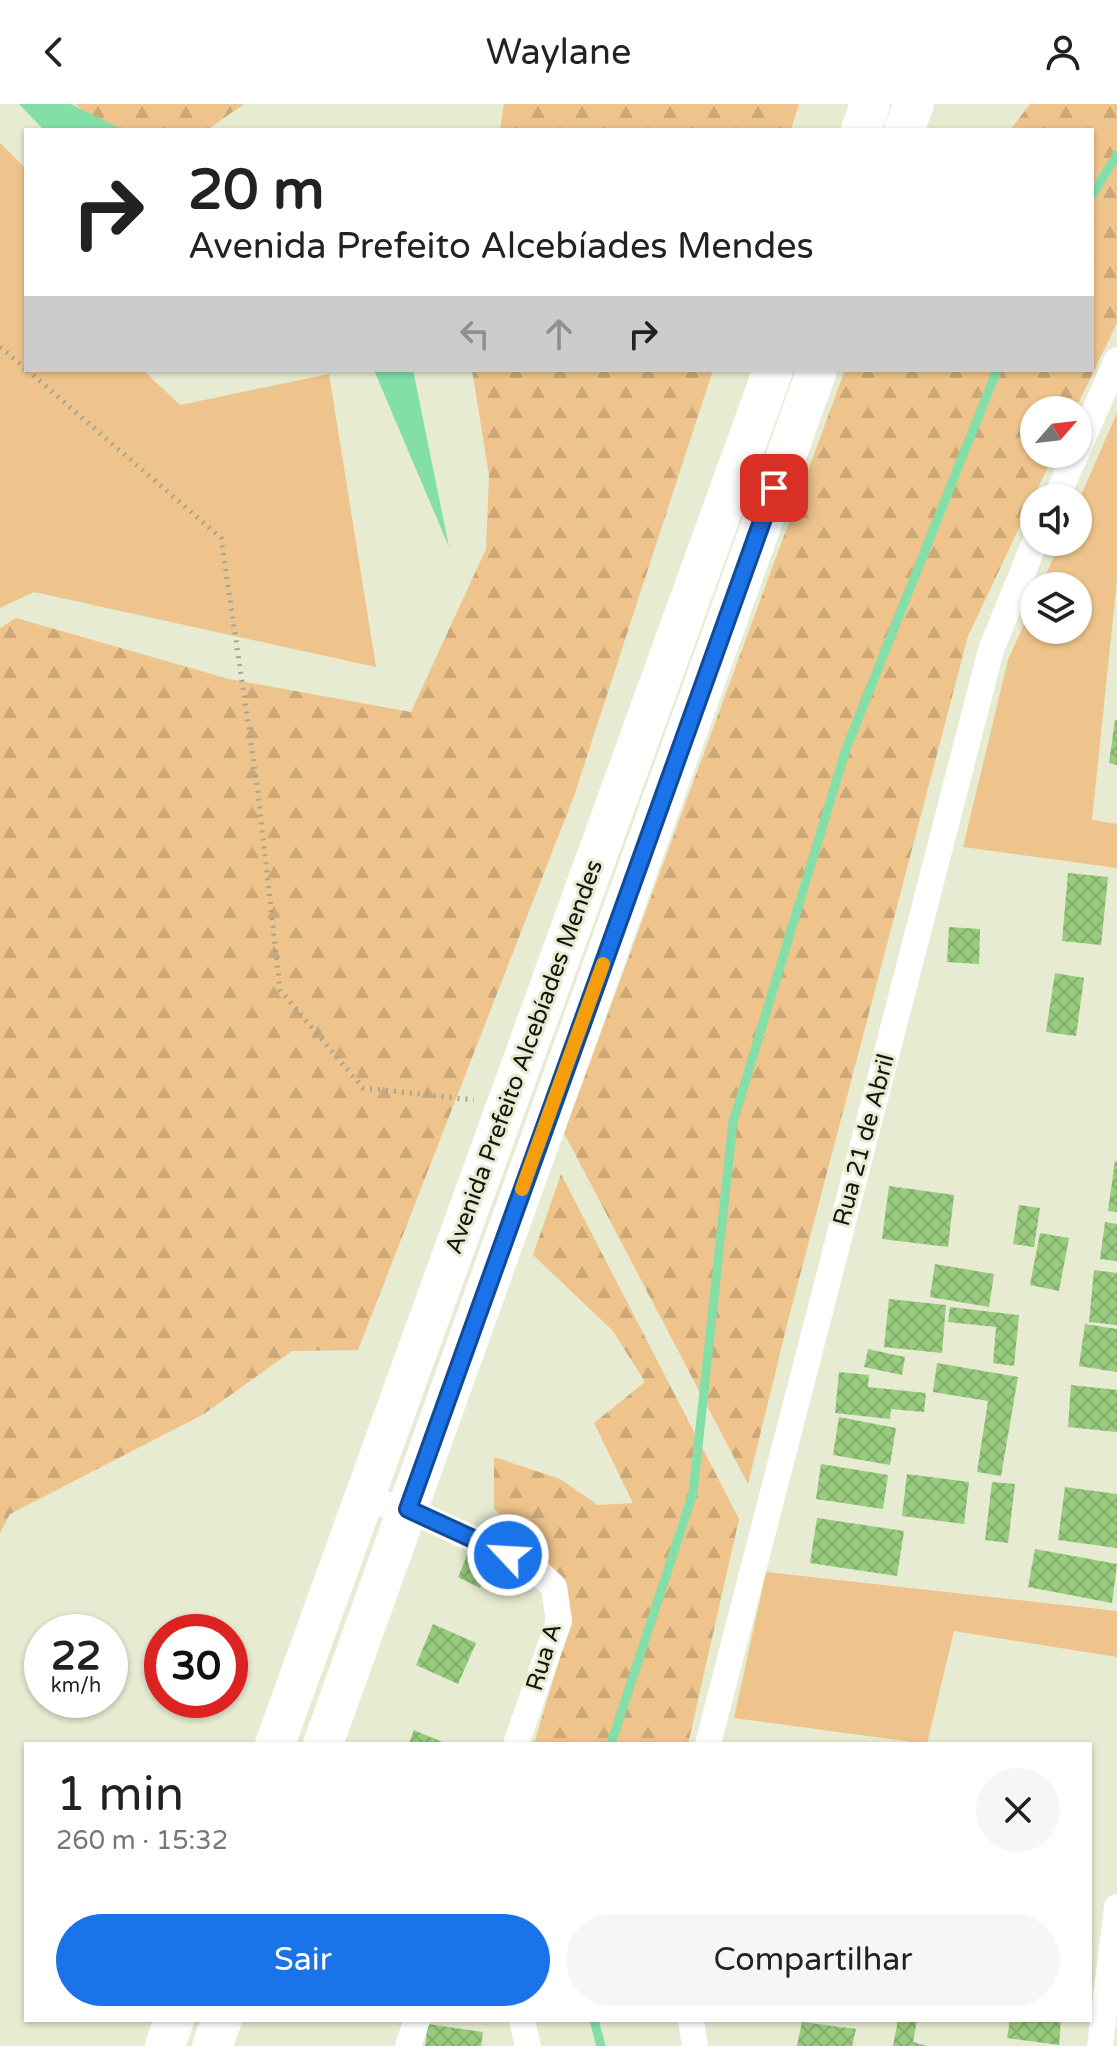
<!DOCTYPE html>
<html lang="pt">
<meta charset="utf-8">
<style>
body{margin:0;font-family:"Varela Round",sans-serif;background:#f6f6f6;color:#222;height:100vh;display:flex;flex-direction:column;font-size:30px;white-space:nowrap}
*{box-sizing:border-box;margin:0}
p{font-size:26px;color:#767676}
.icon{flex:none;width:44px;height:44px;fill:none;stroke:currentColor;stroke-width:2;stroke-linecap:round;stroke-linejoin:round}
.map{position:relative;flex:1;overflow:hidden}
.side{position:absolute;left:24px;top:1638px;width:1068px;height:280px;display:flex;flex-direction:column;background:#fff;border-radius:0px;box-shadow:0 2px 6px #0004}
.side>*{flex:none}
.hud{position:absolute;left:24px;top:24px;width:1070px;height:244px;border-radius:0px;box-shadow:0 2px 6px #0004;background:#fff;color:#222;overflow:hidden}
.needle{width:52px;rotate:62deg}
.fabs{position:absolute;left:1020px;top:292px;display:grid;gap:16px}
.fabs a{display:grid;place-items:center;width:72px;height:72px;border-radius:50%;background:#fff;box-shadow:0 2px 6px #0004;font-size:40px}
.speed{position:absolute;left:24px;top:1510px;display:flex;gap:16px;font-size:40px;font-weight:700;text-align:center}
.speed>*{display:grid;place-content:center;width:104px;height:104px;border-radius:50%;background:#fff;box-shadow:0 2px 6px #0004;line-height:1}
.speed small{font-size:20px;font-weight:400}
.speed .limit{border:12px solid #d22;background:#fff;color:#111}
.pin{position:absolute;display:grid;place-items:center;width:68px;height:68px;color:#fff;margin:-34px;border-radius:16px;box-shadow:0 4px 12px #0006}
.me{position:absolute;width:88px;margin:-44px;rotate:295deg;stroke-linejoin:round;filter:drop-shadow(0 0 6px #0008)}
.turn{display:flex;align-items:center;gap:28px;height:168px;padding:0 32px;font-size:36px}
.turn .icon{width:104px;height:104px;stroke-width:2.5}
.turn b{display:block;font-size:56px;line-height:68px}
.lanes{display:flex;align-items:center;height:76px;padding:0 32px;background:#0003;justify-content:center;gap:40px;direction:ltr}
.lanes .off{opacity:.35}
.round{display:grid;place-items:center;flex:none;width:84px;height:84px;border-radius:42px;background:#f6f6f6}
.headline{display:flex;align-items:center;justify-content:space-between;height:136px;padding:0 32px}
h1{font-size:48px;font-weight:600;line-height:60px}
.button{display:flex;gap:16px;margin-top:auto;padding:16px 32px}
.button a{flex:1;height:92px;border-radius:48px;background:#1a73e8;color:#fff;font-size:32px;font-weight:600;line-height:92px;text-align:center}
.button a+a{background:#f6f6f6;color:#222}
header{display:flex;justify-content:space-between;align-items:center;height:104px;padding:0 32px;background:#fff;font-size:36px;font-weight:600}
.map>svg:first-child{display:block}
</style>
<header><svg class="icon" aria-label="back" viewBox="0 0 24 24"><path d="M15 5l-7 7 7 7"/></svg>Waylane<svg class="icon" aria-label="person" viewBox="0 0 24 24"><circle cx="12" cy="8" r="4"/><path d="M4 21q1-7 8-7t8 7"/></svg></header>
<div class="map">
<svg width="1117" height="1942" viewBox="0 0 1117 1942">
<defs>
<pattern id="forest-firs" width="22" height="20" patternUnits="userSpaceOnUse" patternTransform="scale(2)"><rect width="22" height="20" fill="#efc48c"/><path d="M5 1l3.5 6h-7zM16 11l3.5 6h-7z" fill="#cca878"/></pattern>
<pattern id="building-cross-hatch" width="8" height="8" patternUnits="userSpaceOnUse" patternTransform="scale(2)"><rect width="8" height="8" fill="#98cb7e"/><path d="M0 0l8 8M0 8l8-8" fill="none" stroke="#82ae6c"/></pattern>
</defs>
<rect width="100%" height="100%" fill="#e6ebd1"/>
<!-- grass -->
<g fill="#efc48c">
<path d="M0 39 26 65V266H143L180 301 329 270 376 563 34 488 0 504Z"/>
<path d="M1117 309V476L1092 716 1117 720V764L963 743 1008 556 1034 498V526H1078V482H1041L1060 438H1078V398Z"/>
<path d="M766 1468 1117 1507V1553L954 1527 927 1640 734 1614Z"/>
</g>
<!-- forest -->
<g fill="url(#forest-firs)">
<path d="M75 0H244L207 26H107Z"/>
<path d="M504 0H799L791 26H500Z"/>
<path d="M1030 0H1117V219L1075 306H1034V350H1054L968 532 788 1217 748 1380 564 1029 845 266H1092V26H1010Z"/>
<path d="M472 266H713L574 692 358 1246 292 1247 204 1310 10 1410 0 1429V524L16 514 229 575 411 608 486 445 489 371Z"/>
<path d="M561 1070 739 1415 688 1640H534L569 1523 556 1469 494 1404V1353L560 1375 598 1401 633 1399 594 1319 645 1278 613 1227 533 1151Z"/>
</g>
<!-- water -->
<g fill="#83dea8">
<path d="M19 0H71L123 26H44Z"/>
<path d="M374 266H413L449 443Z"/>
</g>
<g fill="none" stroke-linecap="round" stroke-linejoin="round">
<!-- stream -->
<g stroke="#83dea8" stroke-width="9">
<path d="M1092 91 1117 51"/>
<path d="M611 1640 693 1389 733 1018 846 645 997 266"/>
<path d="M594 1916 601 1942"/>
</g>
</g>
<!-- building -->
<g fill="url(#building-cross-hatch)">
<path d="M1115 616H1117V661L1109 659Z"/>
<path d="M1068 769 1108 773 1101 841 1062 837Z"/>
<path d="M949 823 980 825 979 860 947 858Z"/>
<path d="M1055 869 1084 874 1076 932 1046 928Z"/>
<path d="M1115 1057 1117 1058V1108L1108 1107Z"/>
<path d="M889 1082 954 1091 948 1143 882 1135Z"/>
<path d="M1019 1101 1040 1104 1034 1143 1013 1140Z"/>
<path d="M1105 1118 1117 1120V1157L1100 1155Z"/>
<path d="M1040 1129 1069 1134 1059 1187 1030 1181Z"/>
<path d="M935 1160 994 1170 989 1203 930 1193Z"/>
<path d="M1094 1166 1117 1169V1221L1089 1218Z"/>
<path d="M889 1195 946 1201 942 1249 884 1243Z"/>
<path d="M950 1203 1019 1211 1014 1262 993 1259 996 1223 948 1218Z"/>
<path d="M1085 1220 1117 1225V1268L1079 1262Z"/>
<path d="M868 1245 905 1253 902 1271 864 1263Z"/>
<path d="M937 1259 1018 1273 1001 1372 977 1368 988 1297 933 1288Z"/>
<path d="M839 1268 869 1271 868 1283 926 1289 924 1308 891 1305 890 1315 835 1309Z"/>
<path d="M1071 1281 1117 1286V1328L1068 1323Z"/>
<path d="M839 1313 896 1324 890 1361 833 1351Z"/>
<path d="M821 1360 888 1371 883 1405 816 1395Z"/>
<path d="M907 1370 969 1378 964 1420 902 1412Z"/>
<path d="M992 1378 1015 1380 1008 1439 985 1436Z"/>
<path d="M1065 1383 1117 1390V1444L1058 1436Z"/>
<path d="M817 1414 904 1427 897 1472 810 1459Z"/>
<path d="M470 1445 493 1456 480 1484 458 1473Z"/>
<path d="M1035 1445 1117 1460 1112 1499 1028 1483Z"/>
<path d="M433 1520 476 1539 458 1580 416 1561Z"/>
<path d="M414 1626 447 1640H409Z"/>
<path d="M898 1916H917L913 1938 927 1942H893Z"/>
<path d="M1010 1916H1061L1059 1941 1007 1934Z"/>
<path d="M802 1918 856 1925 852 1942H797Z"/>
<path d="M428 1920 483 1928 481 1942H425Z"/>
</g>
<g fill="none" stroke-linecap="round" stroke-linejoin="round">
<!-- path -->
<g stroke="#a3a792" stroke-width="5" stroke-dasharray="2 6" stroke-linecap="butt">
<path d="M0 243 26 265"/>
<path d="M27 266 221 434 257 680 280 886 363 984 474 996"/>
</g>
<!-- minor -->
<g stroke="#fff" stroke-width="26">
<path d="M1078 345 1117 256"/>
<path d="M1056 394 1076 350"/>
<path d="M364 1396 408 1405 533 1463 554 1483 559 1517 516 1640"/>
<path d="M708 1640 991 546 1035 438"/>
<path d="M522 1916 528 1942"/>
<path d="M691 1916 695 1942"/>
<path d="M408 1942 417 1916"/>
<path d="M1100 1942 1117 1803"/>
</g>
<!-- primary -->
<g stroke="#fff" stroke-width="40">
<path d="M861 26 870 0"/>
<path d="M904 26 914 0"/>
<path d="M275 1640 773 266"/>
<path d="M323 1640 817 266"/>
<path d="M165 1942 174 1916"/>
<path d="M212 1942 222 1916"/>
</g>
</g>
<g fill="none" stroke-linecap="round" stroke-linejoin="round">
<!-- route casing -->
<g stroke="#114b97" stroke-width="20">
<path id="route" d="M508 1451 408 1405 774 384"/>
</g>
<!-- route -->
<use href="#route" stroke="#1a73e8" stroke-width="14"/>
<!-- slow -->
<path stroke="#f59e0b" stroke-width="14" d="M522 1085 603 860"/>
</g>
<g text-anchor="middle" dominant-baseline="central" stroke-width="6" stroke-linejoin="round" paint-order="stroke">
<!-- street labels -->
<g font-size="24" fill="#15160d" stroke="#e6ebd1">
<text transform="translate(524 953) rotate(-70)">Avenida Prefeito Alcebíades Mendes</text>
<text transform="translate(864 1036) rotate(-75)">Rua 21 de Abril</text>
<text transform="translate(544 1553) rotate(-73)">Rua A</text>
</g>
</g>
</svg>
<div class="fabs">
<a><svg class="needle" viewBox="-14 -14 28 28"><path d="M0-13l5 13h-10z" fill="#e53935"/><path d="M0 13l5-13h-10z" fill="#767676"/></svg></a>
<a><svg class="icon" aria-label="sound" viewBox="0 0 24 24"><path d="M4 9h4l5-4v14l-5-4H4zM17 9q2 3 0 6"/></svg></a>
<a><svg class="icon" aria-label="layers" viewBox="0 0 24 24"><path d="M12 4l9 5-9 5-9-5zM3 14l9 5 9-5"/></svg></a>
</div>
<div class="speed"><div>22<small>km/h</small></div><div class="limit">30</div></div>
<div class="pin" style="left:774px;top:384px;background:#d93025"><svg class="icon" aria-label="arrive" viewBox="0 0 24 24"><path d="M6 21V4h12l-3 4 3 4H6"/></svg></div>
<svg class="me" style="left:508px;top:1451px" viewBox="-20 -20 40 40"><circle r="17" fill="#1a73e8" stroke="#fff" stroke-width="3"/><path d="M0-11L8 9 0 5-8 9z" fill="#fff"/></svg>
<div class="hud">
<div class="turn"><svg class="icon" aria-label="right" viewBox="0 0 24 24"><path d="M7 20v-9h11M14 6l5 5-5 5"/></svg><div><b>20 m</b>Avenida Prefeito Alcebíades Mendes</div></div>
<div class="lanes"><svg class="icon off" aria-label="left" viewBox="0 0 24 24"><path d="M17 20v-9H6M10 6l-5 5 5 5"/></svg><svg class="icon off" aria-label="ahead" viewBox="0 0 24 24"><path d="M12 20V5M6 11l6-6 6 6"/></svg><svg class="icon" aria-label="right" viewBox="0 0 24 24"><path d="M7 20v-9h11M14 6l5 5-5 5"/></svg></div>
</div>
<section class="side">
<div class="headline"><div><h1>1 min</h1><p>260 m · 15:32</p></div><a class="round"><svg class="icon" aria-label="close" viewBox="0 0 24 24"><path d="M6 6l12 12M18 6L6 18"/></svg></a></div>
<div class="button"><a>Sair</a><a>Compartilhar</a></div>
</section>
</div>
